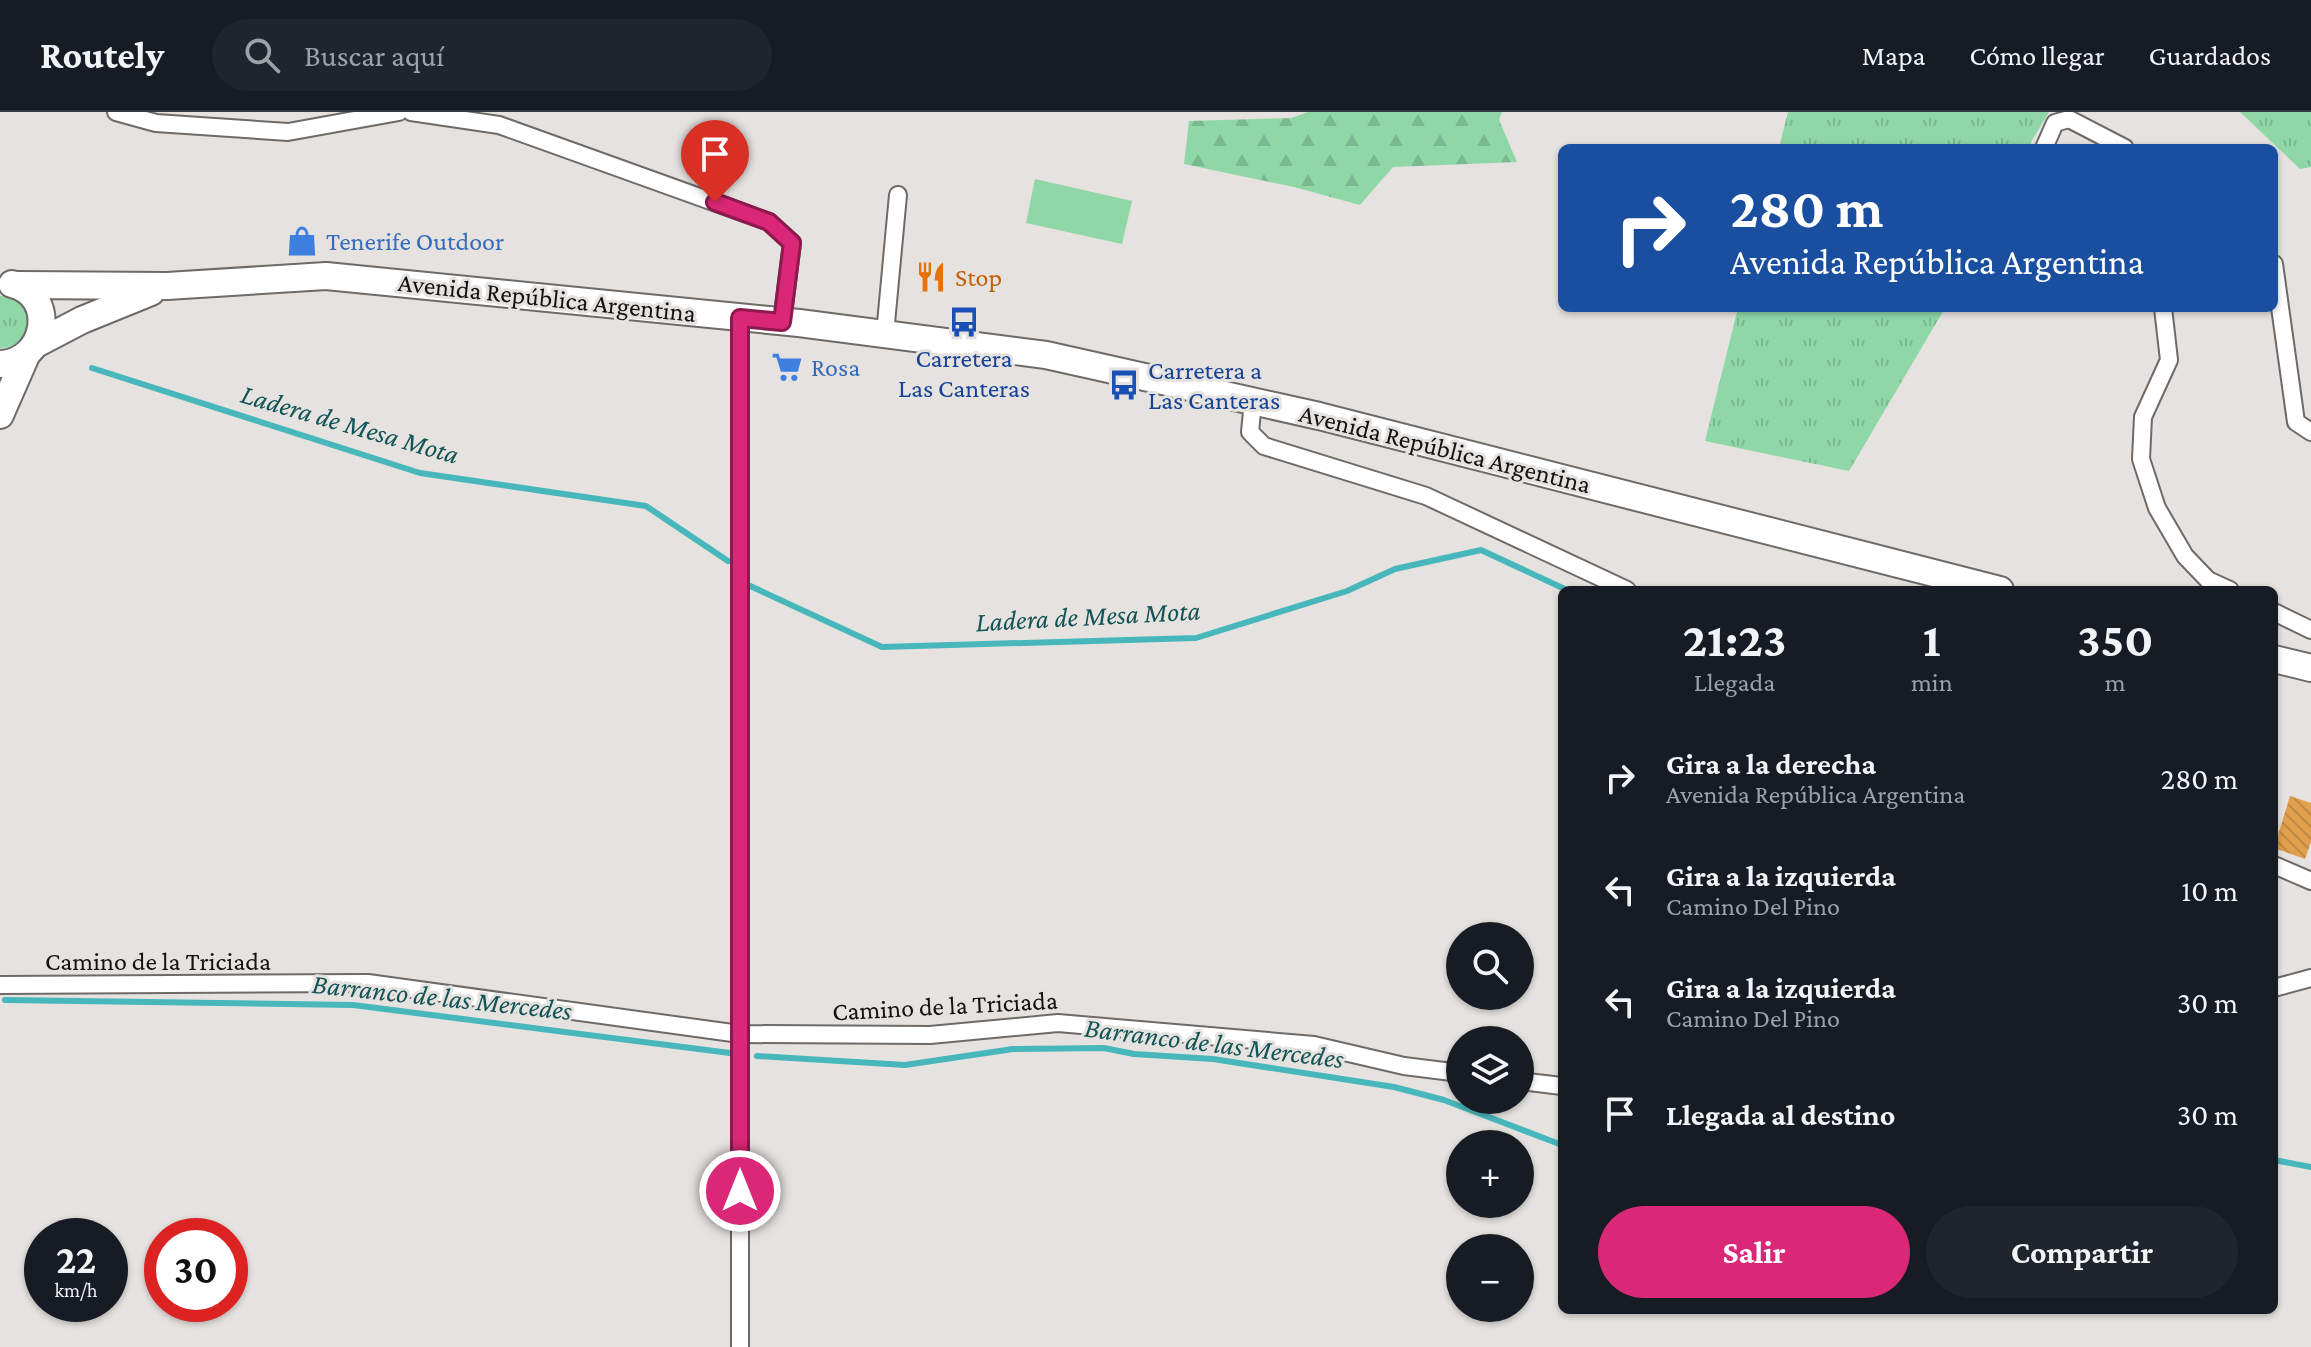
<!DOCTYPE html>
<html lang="es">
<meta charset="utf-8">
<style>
body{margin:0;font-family:"Crimson Pro",serif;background:#20242c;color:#f1f3f6;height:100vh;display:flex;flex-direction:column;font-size:30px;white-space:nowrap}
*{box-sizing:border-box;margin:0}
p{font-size:26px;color:#9ea1a6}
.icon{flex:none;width:44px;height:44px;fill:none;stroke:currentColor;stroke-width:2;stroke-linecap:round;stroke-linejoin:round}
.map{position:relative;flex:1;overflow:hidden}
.side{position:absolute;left:1558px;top:474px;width:720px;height:728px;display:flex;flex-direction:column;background:#171b24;border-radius:12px;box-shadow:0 2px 6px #0004}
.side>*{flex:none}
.top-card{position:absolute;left:1558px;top:32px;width:720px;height:168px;border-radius:12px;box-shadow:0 2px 6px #0004;background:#1a4fa0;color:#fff;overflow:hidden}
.buttons{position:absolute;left:1446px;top:810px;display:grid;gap:16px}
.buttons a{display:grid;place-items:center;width:88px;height:88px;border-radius:50%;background:#171b24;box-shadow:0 2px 6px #0004;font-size:40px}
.speed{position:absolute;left:24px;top:1106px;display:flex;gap:16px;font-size:40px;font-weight:700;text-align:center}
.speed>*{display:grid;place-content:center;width:104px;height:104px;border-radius:50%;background:#171b24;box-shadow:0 2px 6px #0004;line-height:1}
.speed small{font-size:20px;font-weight:400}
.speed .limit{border:12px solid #d22;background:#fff;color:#111}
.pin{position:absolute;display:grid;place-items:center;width:68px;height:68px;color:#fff;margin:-82px -34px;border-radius:50% 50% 50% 0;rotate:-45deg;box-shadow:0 0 8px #0007}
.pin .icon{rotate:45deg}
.me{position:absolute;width:88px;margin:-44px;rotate:0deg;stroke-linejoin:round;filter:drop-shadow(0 0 6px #0008)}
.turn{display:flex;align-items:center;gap:28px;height:168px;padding:0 40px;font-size:36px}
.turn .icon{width:104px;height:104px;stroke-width:2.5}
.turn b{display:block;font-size:56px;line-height:68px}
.eta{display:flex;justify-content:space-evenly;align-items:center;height:136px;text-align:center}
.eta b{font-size:48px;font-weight:700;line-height:56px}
.action{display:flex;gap:16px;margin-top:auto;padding:16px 40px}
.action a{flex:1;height:92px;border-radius:48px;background:#db2777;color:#fff;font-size:32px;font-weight:700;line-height:92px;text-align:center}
.action a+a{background:#20242c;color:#f1f3f6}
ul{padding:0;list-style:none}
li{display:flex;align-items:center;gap:24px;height:112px;padding:0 40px}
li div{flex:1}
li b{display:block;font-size:30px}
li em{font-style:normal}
header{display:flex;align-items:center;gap:48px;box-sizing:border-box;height:112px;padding:0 40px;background:#171b24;border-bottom:2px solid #363941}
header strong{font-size:38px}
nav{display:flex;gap:44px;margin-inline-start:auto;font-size:28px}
.search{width:560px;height:72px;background:#20242c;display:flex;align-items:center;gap:20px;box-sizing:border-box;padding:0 28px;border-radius:44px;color:#9ea1a6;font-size:30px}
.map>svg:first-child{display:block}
</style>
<header>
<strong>Routely</strong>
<div class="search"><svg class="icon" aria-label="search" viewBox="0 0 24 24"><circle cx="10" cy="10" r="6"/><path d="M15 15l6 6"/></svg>Buscar aquí</div>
<nav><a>Mapa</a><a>Cómo llegar</a><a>Guardados</a></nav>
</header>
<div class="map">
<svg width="2311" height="1235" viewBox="0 0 2311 1235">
<defs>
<pattern id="grass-tufts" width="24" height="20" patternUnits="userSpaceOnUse" patternTransform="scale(2)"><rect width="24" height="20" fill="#8fd7a7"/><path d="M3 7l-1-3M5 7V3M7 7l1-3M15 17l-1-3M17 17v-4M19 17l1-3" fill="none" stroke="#7ab88f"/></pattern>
<pattern id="forest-firs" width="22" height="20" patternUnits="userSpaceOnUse" patternTransform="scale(2)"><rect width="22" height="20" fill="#8fd7a7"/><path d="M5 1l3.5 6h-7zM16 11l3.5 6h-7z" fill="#7ab88f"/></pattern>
<pattern id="building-back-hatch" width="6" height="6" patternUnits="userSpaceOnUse" patternTransform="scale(2)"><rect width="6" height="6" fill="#e1a04d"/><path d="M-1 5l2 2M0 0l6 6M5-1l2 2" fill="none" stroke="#c08942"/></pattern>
</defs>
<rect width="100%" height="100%" fill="#e5e2df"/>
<!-- grass -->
<g fill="url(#grass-tufts)">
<path d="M1788 0H2049L2031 30V36H1779Z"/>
<path d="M2240 0H2311V55L2300 57Z"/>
<path d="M0 184C38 185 37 236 0 236Z"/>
<path d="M1738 196H1945L1849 359 1705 329Z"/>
</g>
<!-- forest -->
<path fill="url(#forest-firs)" d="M1308 0H1502L1499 8 1517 50 1393 55 1360 93 1294 75 1184 52 1189 9 1291 6Z"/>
<!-- green -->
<path fill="#8fd7a7" d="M1035 67 1132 89 1122 132 1026 111Z"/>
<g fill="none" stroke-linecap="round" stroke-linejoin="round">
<!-- stream -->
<g stroke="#47b7bc" stroke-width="6">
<path d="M92 256 420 361 646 394 728 449"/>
<path d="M748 473 882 535 1196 526 1347 479 1395 457 1481 438 1567 478"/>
<path d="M5 888 353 893 730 941"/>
<path d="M757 944 905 953 1013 937 1104 936 1134 942 1213 947 1394 975 1444 988 1562 1033"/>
<path d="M2274 1048 2311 1055"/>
</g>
</g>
<!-- building -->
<path fill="url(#building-back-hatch)" d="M2290 684 2311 691V730L2305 747 2274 736Z"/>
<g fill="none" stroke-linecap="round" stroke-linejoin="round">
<!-- minor casing -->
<g stroke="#6d6a67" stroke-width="20">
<g id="minor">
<path d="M116 0 156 11 288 20 399 0"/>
<path d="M411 0 499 13 769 110 792 131 782 210"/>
<path d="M2044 36 2055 11 2069 7 2125 36"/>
<path d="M2274 152 2296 310 2311 320"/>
<path d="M2163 196 2169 248 2143 305 2141 347 2157 396 2185 444 2208 468 2230 478"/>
<path d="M740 206V1235"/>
<path d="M885 222 898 83"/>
<path d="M1253 289 1250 320 1264 334 1426 384 1627 478"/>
<path d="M2274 500 2311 518"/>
<path d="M2274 753 2311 769"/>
<path d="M0 873 368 871 740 922 930 923 1058 911 1314 933 1404 954 1460 961"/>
<path d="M2274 876 2311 866"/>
<path d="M1520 969 1562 974"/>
</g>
</g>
<!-- primary casing -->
<g stroke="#6d6a67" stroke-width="30">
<g id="primary">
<path d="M18 173 167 174 326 164 799 211 1046 243 1319 304 2000 478"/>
<path d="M38 231 82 208 151 180"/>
<path d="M0 252C46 251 59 184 12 172"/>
<path d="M0 303 25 246"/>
<path d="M2274 547 2311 556"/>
</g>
</g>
<!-- minor -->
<use href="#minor" stroke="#fff" stroke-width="16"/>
<!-- primary -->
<use href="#primary" stroke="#fff" stroke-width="26"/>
</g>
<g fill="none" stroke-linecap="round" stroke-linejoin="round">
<!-- route casing -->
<g stroke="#8e194d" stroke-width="20">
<path id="route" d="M715 90 769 110 792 131 782 210 740 206V1079"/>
</g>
<!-- route -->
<use href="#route" stroke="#db2777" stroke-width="14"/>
</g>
<!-- icons -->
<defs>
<g id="shop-bare" transform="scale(2.4)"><path d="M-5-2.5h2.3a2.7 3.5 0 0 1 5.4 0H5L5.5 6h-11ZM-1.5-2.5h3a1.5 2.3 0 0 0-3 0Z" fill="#3f7fe0" stroke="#e5e2df" stroke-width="2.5" paint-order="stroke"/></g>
<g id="restaurant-bare" transform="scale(2.4)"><path d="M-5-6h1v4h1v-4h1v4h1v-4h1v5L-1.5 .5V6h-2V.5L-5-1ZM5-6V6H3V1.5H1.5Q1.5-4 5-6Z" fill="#e8710a" stroke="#e5e2df" stroke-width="2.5" paint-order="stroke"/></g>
<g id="bus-bare" transform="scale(2.4)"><path d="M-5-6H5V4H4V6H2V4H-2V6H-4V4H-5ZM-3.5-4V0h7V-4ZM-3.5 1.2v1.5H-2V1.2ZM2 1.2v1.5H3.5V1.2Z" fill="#1a4fb4" stroke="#e5e2df" stroke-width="2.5" paint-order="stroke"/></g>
<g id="supermarket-bare" transform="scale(2.4)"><path d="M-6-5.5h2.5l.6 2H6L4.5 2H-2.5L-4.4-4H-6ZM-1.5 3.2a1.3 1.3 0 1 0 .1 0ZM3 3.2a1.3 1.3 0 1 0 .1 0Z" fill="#3f7fe0" stroke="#e5e2df" stroke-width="2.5" paint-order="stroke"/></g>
</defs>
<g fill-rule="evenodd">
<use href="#shop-bare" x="302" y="129"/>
<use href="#restaurant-bare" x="931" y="165"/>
<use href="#bus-bare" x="964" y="210"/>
<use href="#supermarket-bare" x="787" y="255"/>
<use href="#bus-bare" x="1124" y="273"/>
</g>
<g text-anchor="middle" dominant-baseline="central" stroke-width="6" stroke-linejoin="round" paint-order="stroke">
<!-- shop labels -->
<g font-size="26" fill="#366cbe" stroke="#e5e2df" text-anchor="start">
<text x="326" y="129">Tenerife Outdoor</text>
<text x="811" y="255">Rosa</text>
</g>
<!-- food labels -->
<g font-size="26" fill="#c56008" stroke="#e5e2df" text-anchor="start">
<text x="955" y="165">Stop</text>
</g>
<!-- street labels -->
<g font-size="26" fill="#131211" stroke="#e5e2df">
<text transform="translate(547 186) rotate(6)">Avenida República Argentina</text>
<text transform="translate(1445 337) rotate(14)">Avenida República Argentina</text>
<text x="158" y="849">Camino de la Triciada</text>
<text transform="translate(945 894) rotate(-3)">Camino de la Triciada</text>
</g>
<!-- transit labels -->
<g font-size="26" fill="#164399" stroke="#e5e2df">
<text x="964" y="246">Carretera<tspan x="964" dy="30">Las Canteras</tspan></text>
<text x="1148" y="258" text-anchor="start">Carretera a<tspan x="1148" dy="30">Las Canteras</tspan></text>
</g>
<!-- water labels -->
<g font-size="28" font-style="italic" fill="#135456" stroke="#e5e2df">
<text transform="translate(350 312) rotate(16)">Ladera de Mesa Mota</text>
<text transform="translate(1088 504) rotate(-3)">Ladera de Mesa Mota</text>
<text transform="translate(442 885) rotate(6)">Barranco de las Mercedes</text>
<text transform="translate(1214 931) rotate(7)">Barranco de las Mercedes</text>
</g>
</g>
</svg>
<div class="buttons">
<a><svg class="icon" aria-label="search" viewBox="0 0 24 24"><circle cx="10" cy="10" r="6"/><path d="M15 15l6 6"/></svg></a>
<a><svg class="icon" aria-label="layers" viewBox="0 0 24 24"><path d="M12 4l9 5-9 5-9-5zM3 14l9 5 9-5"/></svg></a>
<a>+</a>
<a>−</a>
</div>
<div class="speed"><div>22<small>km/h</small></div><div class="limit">30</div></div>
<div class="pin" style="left:715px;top:90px;background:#d93025"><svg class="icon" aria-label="arrive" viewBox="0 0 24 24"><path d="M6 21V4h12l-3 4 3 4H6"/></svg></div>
<svg class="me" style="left:740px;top:1079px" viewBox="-20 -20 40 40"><circle r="17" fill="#db2777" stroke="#fff" stroke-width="3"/><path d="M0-11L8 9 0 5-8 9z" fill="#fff"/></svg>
<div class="top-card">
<div class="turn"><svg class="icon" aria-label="right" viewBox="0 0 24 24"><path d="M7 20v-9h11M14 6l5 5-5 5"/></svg><div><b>280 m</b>Avenida República Argentina</div></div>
</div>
<section class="side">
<div class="eta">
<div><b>21:23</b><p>Llegada</p></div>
<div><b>1</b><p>min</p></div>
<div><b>350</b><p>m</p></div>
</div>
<ul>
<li><svg class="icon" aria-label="right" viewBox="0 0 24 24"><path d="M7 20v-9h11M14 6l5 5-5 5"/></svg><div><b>Gira a la derecha</b><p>Avenida República Argentina</p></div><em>280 m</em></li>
<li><svg class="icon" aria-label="left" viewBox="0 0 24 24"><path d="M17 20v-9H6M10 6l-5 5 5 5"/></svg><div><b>Gira a la izquierda</b><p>Camino Del Pino</p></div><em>10 m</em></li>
<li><svg class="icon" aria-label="left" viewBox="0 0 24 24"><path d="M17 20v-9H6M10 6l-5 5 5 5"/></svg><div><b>Gira a la izquierda</b><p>Camino Del Pino</p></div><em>30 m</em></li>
<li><svg class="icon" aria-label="arrive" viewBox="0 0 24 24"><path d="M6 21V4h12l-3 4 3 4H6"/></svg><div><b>Llegada al destino</b></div><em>30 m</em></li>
</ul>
<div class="action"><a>Salir</a><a>Compartir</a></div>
</section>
</div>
